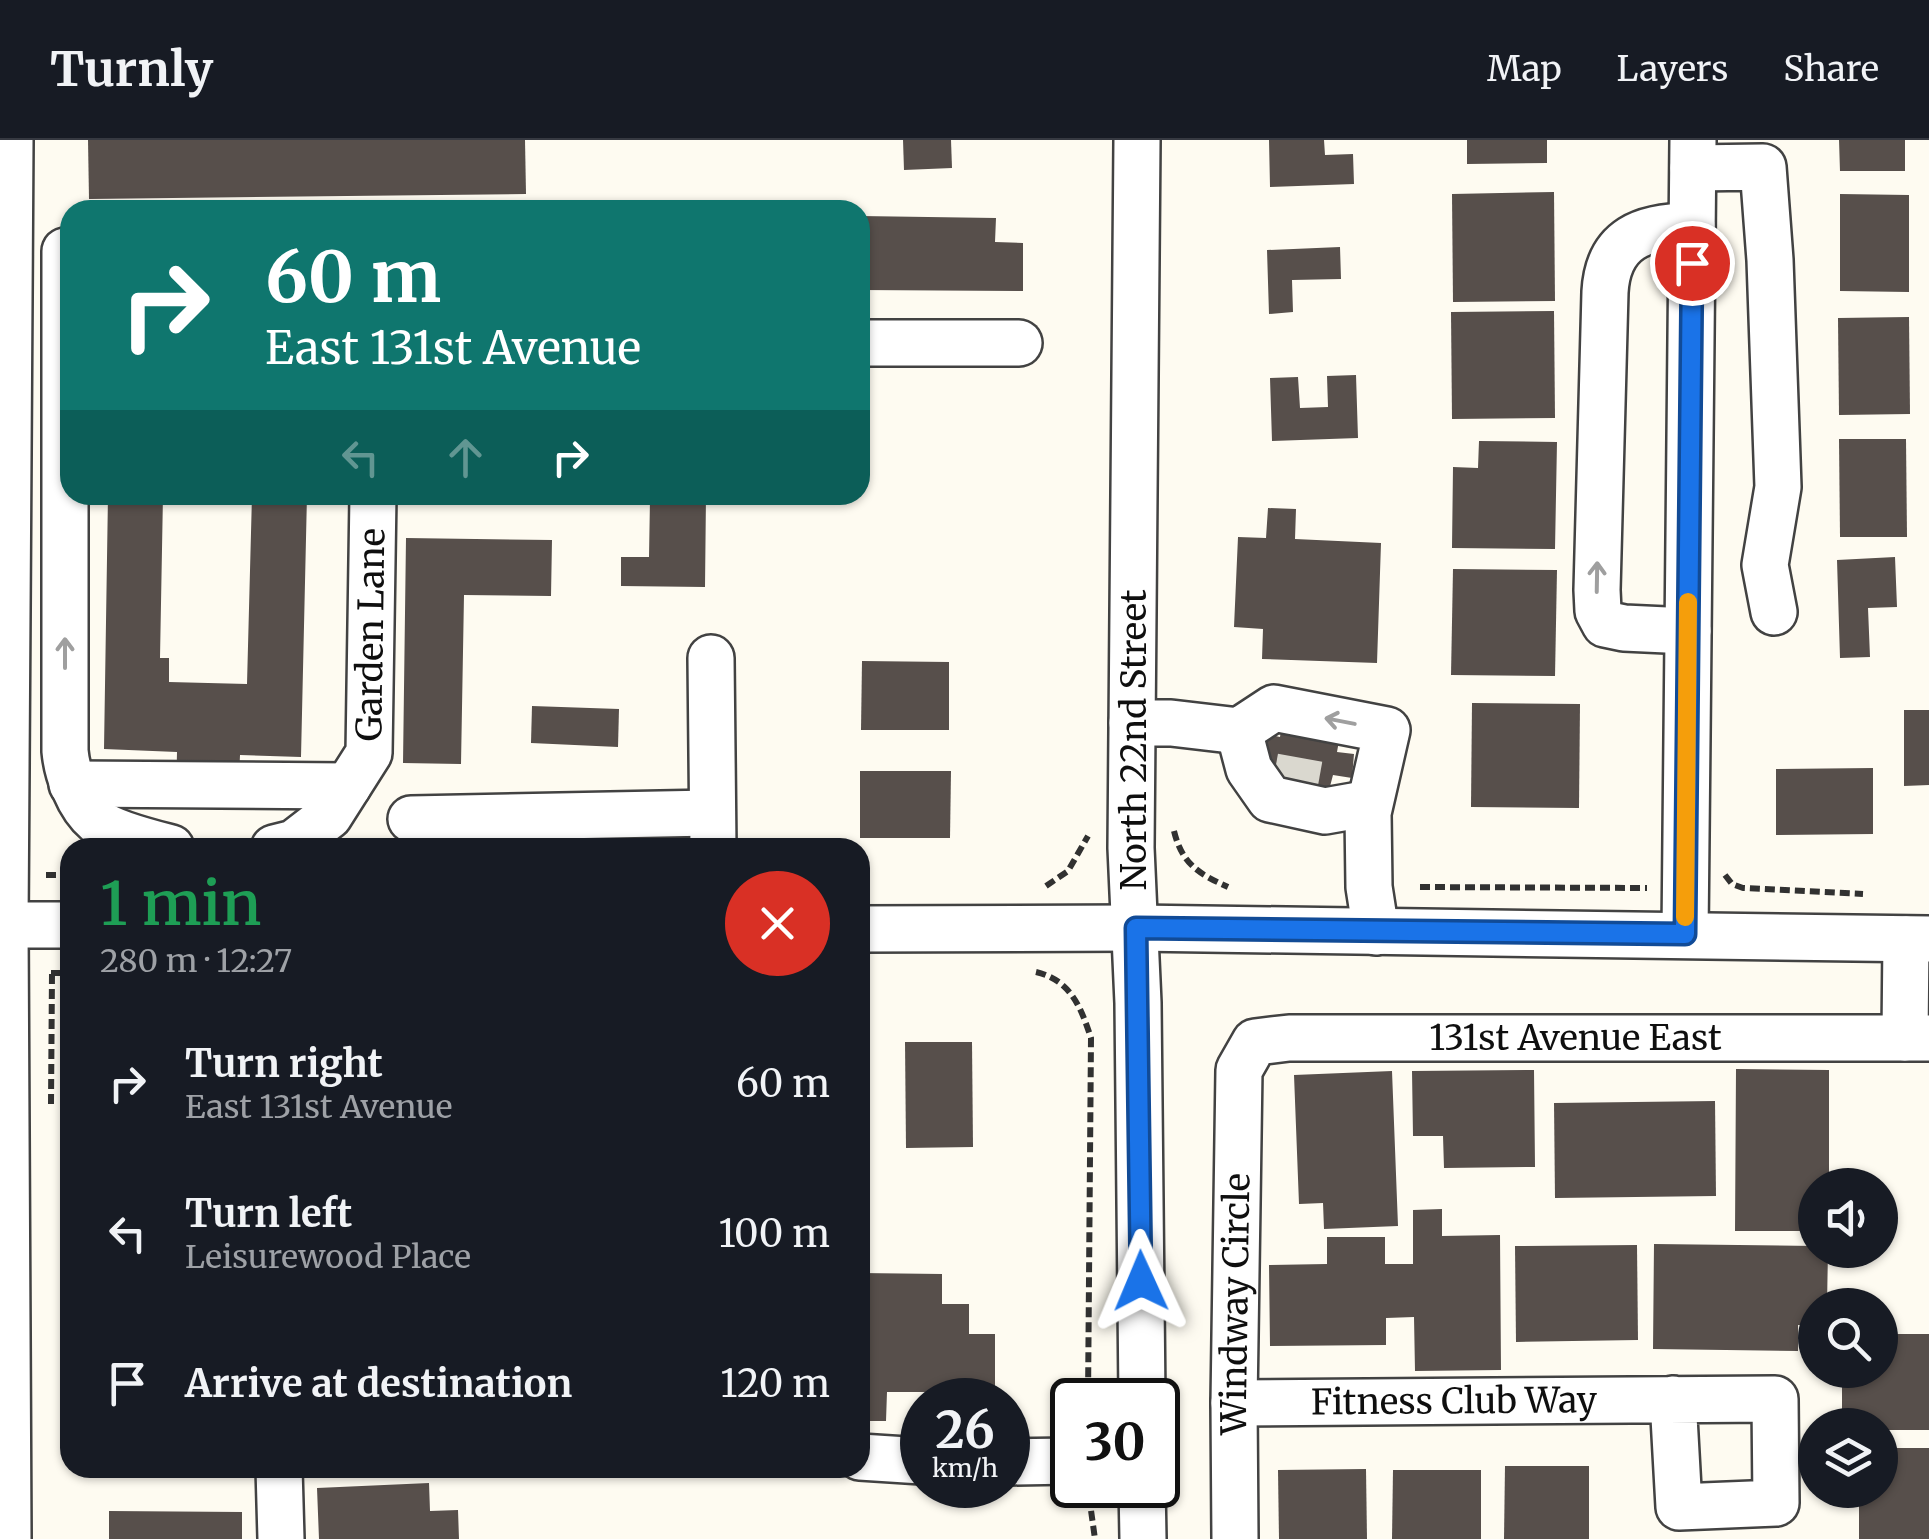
<!DOCTYPE html>
<meta charset="utf-8">
<style>
body{margin:0;font-family:Merriweather,serif;background:#242831;color:#f1f3f6;height:100vh;display:flex;flex-direction:column;font-size:38px;white-space:nowrap}
*{box-sizing:border-box;margin:0}
p{font-size:32px;color:#9ea1a6}
.icon{flex:none;width:55px;height:55px;fill:none;stroke:currentColor;stroke-width:2;stroke-linecap:round;stroke-linejoin:round}
.map{position:relative;flex:1;overflow:hidden}
.panel{position:absolute;left:60px;top:698px;width:810px;height:640px;display:flex;flex-direction:column;background:#171b24;border-radius:30px;box-shadow:0 2px 8px #0004}
.panel>*{flex:none}
.hud{position:absolute;left:60px;top:60px;width:810px;height:305px;border-radius:30px;box-shadow:0 2px 8px #0004;background:#0f766e;color:#fff;overflow:hidden}
.controls{position:absolute;left:1798px;top:1028px;display:grid;gap:20px}
.controls a{display:grid;place-items:center;width:100px;height:100px;border-radius:50%;background:#171b24;box-shadow:0 2px 8px #0004;font-size:50px}
.speed{position:absolute;left:900px;top:1238px;display:flex;gap:20px;font-size:50px;font-weight:700;text-align:center}
.speed>*{display:grid;place-content:center;width:130px;height:130px;border-radius:50%;background:#171b24;box-shadow:0 2px 8px #0004;line-height:1}
.speed small{font-size:25px;font-weight:400}
.speed .limit{border:5px solid #111;border-radius:15px;background:#fff;color:#111}
.pin{position:absolute;display:grid;place-items:center;width:85px;height:85px;color:#fff;margin:-42px;border:5px solid #fff;border-radius:50%;box-shadow:0 2px 10px #0007}
.me{position:absolute;width:110px;margin:-55px;rotate:359deg;stroke-linejoin:round;filter:drop-shadow(0 0 8px #0008)}
.turn{display:flex;align-items:center;gap:35px;height:210px;padding:0 40px;font-size:45px}
.turn .icon{width:130px;height:130px;stroke-width:2.5}
.turn b{display:block;font-size:70px;line-height:85px}
.lanes{display:flex;align-items:center;height:95px;padding:0 40px;background:#0003;justify-content:center;gap:50px;direction:ltr}
.lanes .off{opacity:.35}
.round{display:grid;place-items:center;flex:none;width:105px;height:105px;border-radius:52px;background:#242831}
.overview{display:flex;align-items:center;justify-content:space-between;height:170px;padding:0 40px}
h1{font-size:60px;font-weight:600;line-height:75px;color:#1e9e55}
ul{padding:0;list-style:none}
li{display:flex;align-items:center;gap:30px;height:150px;padding:0 40px}
li div{flex:1}
li b{display:block;font-size:38px}
li em{font-style:normal}
header{display:flex;align-items:center;gap:60px;box-sizing:border-box;height:140px;padding:0 50px;background:#171b24;border-bottom:2px solid #363941}
header strong{font-size:48px}
nav{display:flex;gap:55px;margin-inline-start:auto;font-size:35px}
.map>svg:first-child{display:block}
</style>
<header>
<strong>Turnly</strong>
<nav><a>Map</a><a>Layers</a><a>Share</a></nav>
</header>
<div class="map">
<svg width="1929" height="1399" viewBox="0 0 1929 1399">
<rect width="100%" height="100%" fill="#fefbf1"/>
<!-- building -->
<g fill="#574f4b">
<path d="M88 0H525L526 54 89 59Z"/>
<path d="M903 0H951L952 28 904 30Z"/>
<path d="M1269 0H1324L1325 15 1353 14 1354 44 1270 47Z"/>
<path d="M1467 0H1547V23L1467 24Z"/>
<path d="M1839 0H1905V31H1840Z"/>
<path d="M1554 52 1555 161 1453 162 1452 54Z"/>
<path d="M1840 54 1909 55V152L1840 151Z"/>
<path d="M860 76 996 78 995 102 1023 103V151L860 150Z"/>
<path d="M1340 107 1341 139 1292 140 1293 172 1269 174 1267 110Z"/>
<path d="M1554 171 1555 278 1452 279 1451 172Z"/>
<path d="M1909 177 1910 274 1839 275 1838 178Z"/>
<path d="M1356 235 1358 298 1272 301 1270 238 1298 237 1300 268 1328 267 1327 236Z"/>
<path d="M1839 299H1906L1907 397H1840Z"/>
<path d="M1479 301 1557 302 1555 409 1452 408 1453 327 1478 328Z"/>
<path d="M108 355H163L160 518H169V542L247 544 252 355H307L301 617 240 615 238 660 176 658 177 612 104 609Z"/>
<path d="M552 355H706L705 447 621 446V417H649L650 359 552 358Z"/>
<path d="M1268 368 1296 369 1295 399 1381 403 1377 523 1262 519 1263 489 1234 487 1238 397 1266 398Z"/>
<path d="M406 398 552 400 551 456 464 455 461 624 403 623Z"/>
<path d="M1895 417 1897 467 1868 468 1870 517 1840 518 1837 420Z"/>
<path d="M1453 429 1557 430 1555 536 1451 535Z"/>
<path d="M862 521 949 522V590H861Z"/>
<path d="M1472 563 1580 564 1579 668 1471 667Z"/>
<path d="M532 566 619 569 618 607 531 603Z"/>
<path d="M1904 570H1929V645L1904 646Z"/>
<path d="M1282 584 1340 595 1337 612 1354 614 1352 638 1333 635 1328 654 1273 644 1256 624 1262 593 1280 597Z"/>
<path d="M1873 628V694L1776 695V629Z"/>
<path d="M860 631H951L950 698H860Z"/>
<path d="M905 902H972L973 1007 906 1008Z"/>
<path d="M1736 929 1829 930V1045H1815V1091H1735Z"/>
<path d="M1534 930 1535 1027 1444 1028 1443 996H1413L1412 931Z"/>
<path d="M1392 931 1398 1086 1324 1089 1323 1063 1299 1064 1294 935Z"/>
<path d="M1715 961 1716 1056 1555 1058 1554 963Z"/>
<path d="M1442 1069V1096L1500 1095 1501 1230 1415 1231 1414 1177 1386 1178V1205L1270 1206 1269 1125 1327 1124V1097H1385V1124H1413V1070Z"/>
<path d="M1654 1104 1815 1106V1110H1828L1827 1165H1815V1185H1798V1211L1653 1209Z"/>
<path d="M1637 1105 1638 1200 1516 1202 1515 1106Z"/>
<path d="M860 1133 942 1134V1164H969V1194H995V1253H967V1260H941V1252H887L886 1281H860Z"/>
<path d="M1880 1194H1929V1290H1880V1285H1842V1230H1880Z"/>
<path d="M1880 1308H1929V1399H1859V1350H1880Z"/>
<path d="M1505 1326H1589V1399H1504Z"/>
<path d="M1366 1329 1367 1399H1279L1278 1330Z"/>
<path d="M1393 1330H1481V1399H1392Z"/>
<path d="M429 1343 430 1371 458 1370 459 1399H319L317 1348Z"/>
<path d="M109 1371 242 1372V1399H109Z"/>
</g>
<g fill="none" stroke-linecap="round" stroke-linejoin="round">
<!-- minor-tunnel -->
<path stroke="#dad8cf" stroke-width="45" stroke-dasharray="45 22" stroke-linecap="butt" d="M1274 636 1330 646"/>
<!-- minor casing -->
<g stroke="#424242" stroke-width="50">
<g id="minor">
<path d="M1137 0 1131 708 1138 863 1142 1260"/>
<path d="M1693 28 1763 27 1770 120 1778 347 1765 425 1774 472"/>
<path d="M65 111V611C67 633 78 665 97 681 111 693 152 703 171 708"/>
<path d="M860 203H1019"/>
<path d="M1688 491 1624 488 1605 484 1598 471 1597 450 1605 152C1608 98 1643 86 1692 86"/>
<path d="M711 518 713 708"/>
<path d="M1132 583H1171L1239 591 1274 568 1387 590 1368 673 1369 747 1376 792"/>
<path d="M1239 591 1249 629 1270 659 1325 671 1359 665"/>
<path d="M72 644 348 646"/>
<path d="M411 679 711 673"/>
<path id="s1" d="M274 708 294 703 329 676 369 613 373 355"/>
<path d="M0 785H70"/>
<path d="M860 789 1136 788 1929 799"/>
<path d="M1685 795 1693 0"/>
<path d="M1905 898 1906 799"/>
<path id="s2" d="M1234 1263 1775 1259 1776 1363 1679 1367 1673 1259"/>
<path d="M860 1317 922 1321"/>
<path d="M1008 1322 1072 1321"/>
<path d="M279 1328 281 1399"/>
<path d="M1142 1345 1143 1399"/>
<path d="M8 1399 5 785 10 0"/>
<path id="s3" d="M1235 1399 1234 1263 1239 930 1255 902 1289 898H1929"/>
</g>
</g>
<!-- path -->
<g stroke="#313131" stroke-width="6" stroke-dasharray="10 5" stroke-linecap="butt">
<path d="M1174 691C1182 724 1199 734 1228 747"/>
<path d="M46 735H70"/>
<path d="M1725 735 1732 744 1743 748 1863 754"/>
<path d="M1046 746 1068 731 1088 696"/>
<path d="M1420 747 1647 748"/>
<path d="M1036 832C1071 840 1081 868 1091 898L1088 1260"/>
<path d="M51 833H70"/>
<path d="M51 964 52 833"/>
<path d="M1089 1356 1095 1399"/>
</g>
<!-- minor -->
<use href="#minor" stroke="#fff" stroke-width="45"/>
</g>
<!-- one-way arrows -->
<defs><path id="oneway-shaft" d="M-6 0H5M1.5-3L5.5 0L1.5 3" fill="none" stroke-width="1.6" stroke-linecap="round" stroke-linejoin="round" transform="scale(2.5)"/></defs>
<g stroke="#9f9f9f">
<use href="#oneway-shaft" transform="translate(1597 437) rotate(-89)"/>
<use href="#oneway-shaft" transform="translate(65 513) rotate(-90)"/>
<use href="#oneway-shaft" transform="translate(1340 581) rotate(-169)"/>
</g>
<g fill="none" stroke-linecap="round" stroke-linejoin="round">
<!-- route casing -->
<g stroke="#114b97" stroke-width="25">
<path id="route" d="M1141 1141 1136 788 1685 794 1692 123"/>
</g>
<!-- route -->
<use href="#route" stroke="#1a73e8" stroke-width="18"/>
<!-- slow -->
<path stroke="#f59e0b" stroke-width="18" d="M1685 777 1688 462"/>
</g>
<g text-anchor="middle" dominant-baseline="central" stroke-width="10" stroke-linejoin="round" paint-order="stroke">
<!-- street labels -->
<g font-size="35" fill="#0f0f0f" stroke="#fff">
<text stroke="none"><textPath href="#s1" startOffset="258">Garden Lane</textPath></text>
<text transform="translate(1134 600) rotate(-90)">North 22nd Street</text>
<text stroke="none"><textPath href="#s3" startOffset="822">131st Avenue East</textPath></text>
<text stroke="none"><textPath href="#s3" startOffset="235">Windway Circle</textPath></text>
<text stroke="none"><textPath href="#s2" startOffset="220">Fitness Club Way</textPath></text>
</g>
</g>
</svg>
<div class="controls">
<a><svg class="icon" aria-label="sound" viewBox="0 0 24 24"><path d="M4 9h4l5-4v14l-5-4H4zM17 9q2 3 0 6"/></svg></a>
<a><svg class="icon" aria-label="search" viewBox="0 0 24 24"><circle cx="10" cy="10" r="6"/><path d="M15 15l6 6"/></svg></a>
<a><svg class="icon" aria-label="layers" viewBox="0 0 24 24"><path d="M12 4l9 5-9 5-9-5zM3 14l9 5 9-5"/></svg></a>
</div>
<div class="speed"><div>26<small>km/h</small></div><div class="limit">30</div></div>
<div class="pin" style="left:1692px;top:123px;background:#d93025"><svg class="icon" aria-label="arrive" viewBox="0 0 24 24"><path d="M6 21V4h12l-3 4 3 4H6"/></svg></div>
<svg class="me" style="left:1141px;top:1141px" viewBox="-20 -20 40 40"><path d="M0-17L14 15 0 8-14 15z" fill="#1a73e8" stroke="#fff" stroke-width="4"/></svg>
<div class="hud">
<div class="turn"><svg class="icon" aria-label="right" viewBox="0 0 24 24"><path d="M7 20v-9h11M14 6l5 5-5 5"/></svg><div><b>60 m</b>East 131st Avenue</div></div>
<div class="lanes"><svg class="icon off" aria-label="left" viewBox="0 0 24 24"><path d="M17 20v-9H6M10 6l-5 5 5 5"/></svg><svg class="icon off" aria-label="ahead" viewBox="0 0 24 24"><path d="M12 20V5M6 11l6-6 6 6"/></svg><svg class="icon" aria-label="right" viewBox="0 0 24 24"><path d="M7 20v-9h11M14 6l5 5-5 5"/></svg></div>
</div>
<section class="panel">
<div class="overview"><div><h1>1 min</h1><p>280 m · 12:27</p></div><a class="round" style="background:#d93025;color:#fff"><svg class="icon" aria-label="close" viewBox="0 0 24 24"><path d="M6 6l12 12M18 6L6 18"/></svg></a></div>
<ul>
<li><svg class="icon" aria-label="right" viewBox="0 0 24 24"><path d="M7 20v-9h11M14 6l5 5-5 5"/></svg><div><b>Turn right</b><p>East 131st Avenue</p></div><em>60 m</em></li>
<li><svg class="icon" aria-label="left" viewBox="0 0 24 24"><path d="M17 20v-9H6M10 6l-5 5 5 5"/></svg><div><b>Turn left</b><p>Leisurewood Place</p></div><em>100 m</em></li>
<li><svg class="icon" aria-label="arrive" viewBox="0 0 24 24"><path d="M6 21V4h12l-3 4 3 4H6"/></svg><div><b>Arrive at destination</b></div><em>120 m</em></li>
</ul>
</section>
</div>
